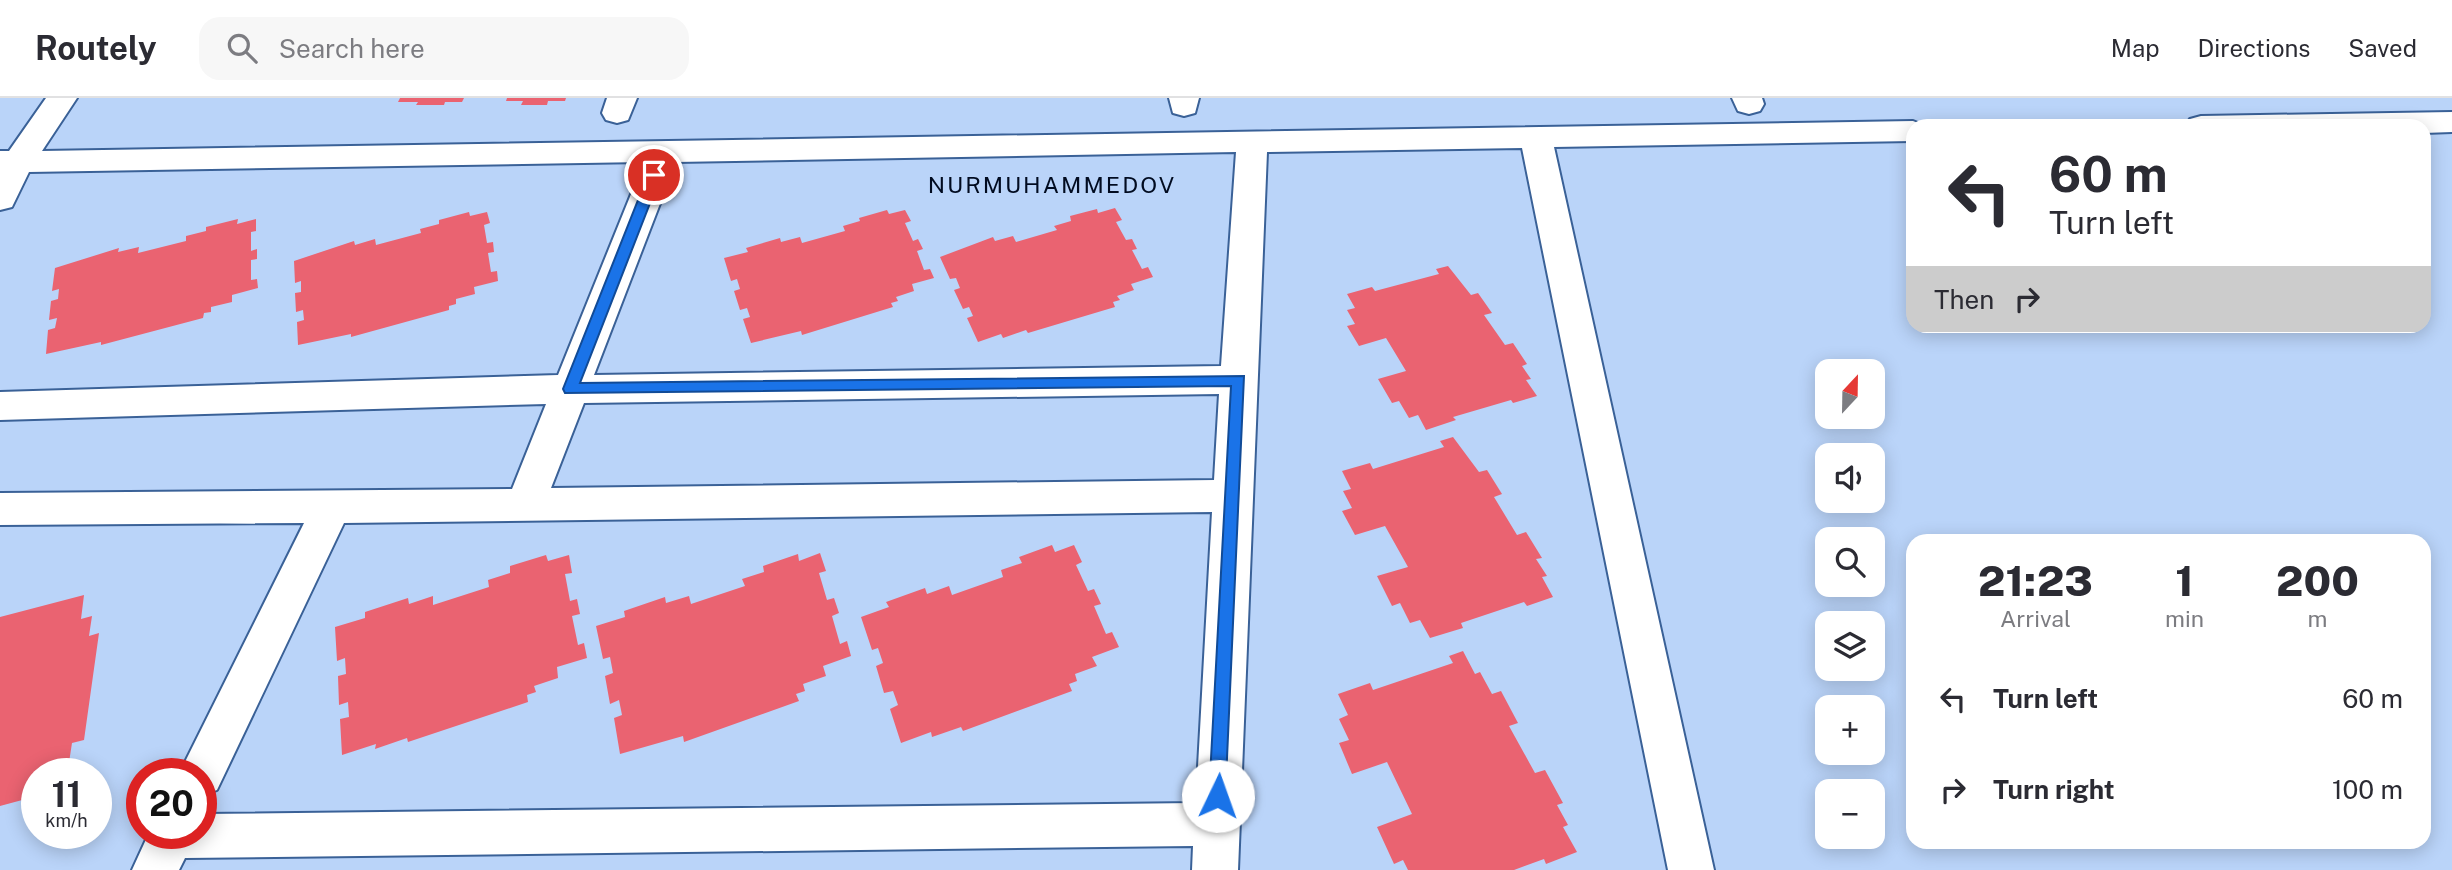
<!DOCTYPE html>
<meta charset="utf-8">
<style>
body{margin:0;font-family:"Public Sans",sans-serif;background:#f7f7f7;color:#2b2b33;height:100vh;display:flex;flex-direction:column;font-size:26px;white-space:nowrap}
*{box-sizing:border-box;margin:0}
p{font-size:23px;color:#7c7c81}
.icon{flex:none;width:38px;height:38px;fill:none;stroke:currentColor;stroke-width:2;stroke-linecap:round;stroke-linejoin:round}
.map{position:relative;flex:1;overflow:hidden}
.side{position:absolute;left:1906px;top:436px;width:525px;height:315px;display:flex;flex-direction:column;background:#fff;border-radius:21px;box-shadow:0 4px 18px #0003}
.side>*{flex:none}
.top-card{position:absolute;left:1906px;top:21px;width:525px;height:214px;border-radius:21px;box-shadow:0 4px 18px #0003;background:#fff;color:#2b2b33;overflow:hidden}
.needle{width:46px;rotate:22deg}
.buttons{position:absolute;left:1815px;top:261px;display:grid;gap:14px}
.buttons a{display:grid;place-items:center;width:70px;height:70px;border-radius:14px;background:#fff;box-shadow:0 4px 18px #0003;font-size:35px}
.speed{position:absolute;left:21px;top:660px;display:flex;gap:14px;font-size:35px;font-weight:700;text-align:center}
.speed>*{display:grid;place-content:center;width:91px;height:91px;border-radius:50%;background:#fff;box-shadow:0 4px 18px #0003;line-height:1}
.speed small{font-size:18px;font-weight:400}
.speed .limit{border:10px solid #d22;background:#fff;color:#111}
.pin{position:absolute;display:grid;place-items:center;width:60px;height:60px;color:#fff;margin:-30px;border:4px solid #fff;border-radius:50%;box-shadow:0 2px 7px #0007}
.me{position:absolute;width:77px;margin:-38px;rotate:3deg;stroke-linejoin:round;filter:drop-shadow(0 0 5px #0008)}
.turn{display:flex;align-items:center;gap:24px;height:147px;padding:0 28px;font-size:32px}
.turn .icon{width:91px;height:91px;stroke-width:2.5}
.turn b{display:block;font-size:49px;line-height:60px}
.then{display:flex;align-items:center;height:66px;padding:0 28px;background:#0003;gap:14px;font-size:26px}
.eta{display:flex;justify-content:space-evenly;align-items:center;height:119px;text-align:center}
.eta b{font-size:42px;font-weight:800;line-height:49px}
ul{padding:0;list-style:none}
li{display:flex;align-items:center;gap:21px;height:91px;padding:0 28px}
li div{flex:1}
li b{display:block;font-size:26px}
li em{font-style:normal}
header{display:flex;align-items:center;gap:42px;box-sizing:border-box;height:98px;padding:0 35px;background:#fff;border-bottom:2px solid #e1e1e2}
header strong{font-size:33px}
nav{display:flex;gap:38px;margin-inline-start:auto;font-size:24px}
.search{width:490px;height:63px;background:#f7f7f7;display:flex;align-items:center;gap:18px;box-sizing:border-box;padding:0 24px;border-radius:21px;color:#7c7c81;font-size:26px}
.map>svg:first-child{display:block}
</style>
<header>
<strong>Routely</strong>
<div class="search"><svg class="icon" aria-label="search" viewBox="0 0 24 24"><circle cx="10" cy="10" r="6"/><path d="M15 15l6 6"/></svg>Search here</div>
<nav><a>Map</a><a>Directions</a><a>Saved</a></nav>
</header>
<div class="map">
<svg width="2452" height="772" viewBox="0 0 2452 772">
<rect width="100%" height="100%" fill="#bad4f9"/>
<!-- building -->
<g fill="#ea6371">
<path d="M400 0H464L462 4H445L444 7H416L418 4H398Z"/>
<path d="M507 0H566L565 3H548L547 7H521L523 3H506Z"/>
<path d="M1115 110 1122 122 1116 124 1126 142 1132 141 1137 151 1132 152 1142 171 1148 169 1153 179 1131 186 1134 192 1117 198 1120 202 1113 204 1115 209 1028 235 1026 232 1003 240 1001 236 978 244 967 220 973 218 969 209 963 211 954 192 960 190 956 180 950 181 940 159 993 139 995 143 1013 138 1016 144 1057 132 1054 128 1071 123 1070 118 1097 111 1098 115Z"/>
<path d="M887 112 889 116 905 112 911 123 905 125 913 143 918 141 923 151 917 153 924 172 930 171 934 180 912 186 914 193 896 199 898 203 891 205 893 209 802 237 801 233 751 245 743 221 750 219 747 210 740 212 734 193 740 191 737 181 731 183 724 160 748 154 746 150 780 140 781 144 800 139 802 145 845 133 843 128 860 123 859 120Z"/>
<path d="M469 114 470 118 487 114 490 125 484 127 487 145 493 144 494 154 488 155 491 174 497 173 498 183 474 189 475 196 456 201V206L449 208V212L351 239V236L298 247 297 224 304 222 303 212 296 214 295 195 301 194V183L295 185 294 163 354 143 355 147 375 141 376 147 421 135 420 131 439 126V122Z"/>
<path d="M238 121 237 126 256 121V133L251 134V153L257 151V161L251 162V182L257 181 258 190 232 197V204L211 209V214L204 215 203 220 101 247V244L46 256 48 232 55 230 57 220 49 222 51 203 58 201 59 191 52 193 55 170 119 150 118 154 139 149 138 155 186 143V138L206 133V129Z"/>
<path d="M1448 168 1471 197 1478 195 1492 215 1484 217 1505 247 1513 245 1527 266 1522 268 1531 281 1526 282 1537 298 1513 305 1511 302 1453 319 1456 322 1426 332 1418 317 1409 320 1399 303 1392 305 1378 281 1406 273 1386 240 1359 248 1347 228 1355 226 1347 212 1355 210 1347 196 1372 189 1375 193 1439 176 1436 171Z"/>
<path d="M1453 339 1479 374 1487 372 1502 396 1494 399 1517 437 1526 434 1542 460 1536 461 1547 478 1542 479 1553 499 1527 508 1524 504 1461 525 1463 530 1430 540 1420 522 1410 525 1400 505 1392 508 1377 478 1408 469 1385 428 1355 437 1342 413 1352 410 1343 393 1351 391 1342 373 1370 365 1373 371 1444 349 1440 343Z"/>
<path d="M1052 447 1055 454 1074 447 1082 464 1076 467 1088 493 1094 491 1101 506 1094 508 1106 536 1112 534 1119 549 1092 559 1097 568 1075 576 1077 583 1069 586 1072 593 963 633 961 629 932 639 931 634 901 645 890 611 898 607 893 593 884 595 876 568 883 565 878 550 872 552 861 519 889 509 886 504 925 490 927 496 949 488 952 497 1003 479 1001 472 1022 465 1019 459Z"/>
<path d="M820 455 826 473 819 475 827 502 834 500 839 515 832 518 840 546 847 543 851 558 823 568 826 578 803 586 805 593 796 596 799 603 684 644 683 638 620 656 614 620 622 617 619 602 610 606 605 578 613 575 610 559 603 561 596 528 625 519 624 513 665 499 666 505 689 498 691 506 745 488 742 481 764 474 763 468 798 456 799 463Z"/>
<path d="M546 457 548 463 569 457 572 475 565 476 570 503 577 501 580 516 572 518 578 547 584 545 587 560 557 569 558 580 534 588 536 594 527 597 528 604 408 644 407 640 375 651 376 646 342 657 340 621 349 619 348 604 339 607 338 578 346 576 345 560 337 563 335 529 365 520V514L408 500 409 506 433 498V507L489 489 488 482 510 475V468Z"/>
<path d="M84 497 81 521 92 518 89 538 99 535 84 642 72 645 68 671 56 676H37V698L0 708V519Z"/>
<path d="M1463 553 1475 576 1480 574 1492 596 1501 593 1518 625 1509 628 1535 675 1545 672 1563 705 1557 707 1568 727 1563 729 1577 754 1546 766 1544 761 1514 772H1408L1403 762 1394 766 1377 729 1412 716 1387 664 1352 676 1339 645 1349 642 1339 621 1348 617 1338 596 1370 585 1373 592 1453 565 1449 558Z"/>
</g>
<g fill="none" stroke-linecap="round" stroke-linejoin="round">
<!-- minor casing -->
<g stroke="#3a6197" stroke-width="4">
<g id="minor">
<path d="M46 0H77L42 53 1913 23 1925 28H1913V43L1554 49 1714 772H1668L1522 50 1267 54 1238 772H1192L1193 748 185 760 179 772H132L149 735H201V716L1196 705 1212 414 344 425 217 692 201 698V676H179L304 425 0 427V395L512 391 546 306 0 322V294L558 277 644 64 29 74 12 109 0 112V53H9ZM1236 54 1221 268 594 277 676 64ZM1219 296 1214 382 551 390 584 305Z"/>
<path d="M607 0H637L628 22 617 25 606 22 602 15Z"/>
<path d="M1169 0H1199L1195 15 1184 18 1173 15Z"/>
<path d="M1732 0H1762L1764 6 1760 13 1749 16 1738 13Z"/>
<path d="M2452 14V34L2424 35V28H2185L2190 21 2201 18Z"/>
</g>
</g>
<!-- minor -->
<use href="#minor" fill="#fff" fill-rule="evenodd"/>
</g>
<!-- route -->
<path fill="#1a73e8" stroke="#114b97" stroke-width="2" d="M654 73 661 77 580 285 1244 278 1225 705 1218 707 1212 705 1209 698 1231 288 565 295 563 291 648 77Z"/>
<g text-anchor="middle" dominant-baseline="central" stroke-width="5" stroke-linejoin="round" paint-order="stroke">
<!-- neighbourhood labels -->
<g font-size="23" letter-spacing="2" fill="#010b20" stroke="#bad4f9">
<text x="1052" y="86">NURMUHAMMEDOV</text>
</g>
</g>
</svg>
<div class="buttons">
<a><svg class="needle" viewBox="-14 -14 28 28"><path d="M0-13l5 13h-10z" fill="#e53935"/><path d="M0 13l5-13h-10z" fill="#7c7c81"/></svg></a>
<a><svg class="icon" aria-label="sound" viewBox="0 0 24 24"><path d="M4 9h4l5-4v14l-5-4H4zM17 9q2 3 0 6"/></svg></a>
<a><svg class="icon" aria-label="search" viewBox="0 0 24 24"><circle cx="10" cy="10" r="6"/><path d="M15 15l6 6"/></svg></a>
<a><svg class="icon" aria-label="layers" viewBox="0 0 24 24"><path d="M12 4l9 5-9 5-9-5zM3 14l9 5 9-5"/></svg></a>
<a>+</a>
<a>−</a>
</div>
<div class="speed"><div>11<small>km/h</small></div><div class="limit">20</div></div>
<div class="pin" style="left:654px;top:77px;background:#d93025"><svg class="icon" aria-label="arrive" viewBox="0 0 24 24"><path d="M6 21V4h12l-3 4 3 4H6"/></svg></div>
<svg class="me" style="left:1218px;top:698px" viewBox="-20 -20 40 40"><circle r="19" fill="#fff"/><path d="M0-13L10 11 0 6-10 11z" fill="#1a73e8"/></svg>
<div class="top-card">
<div class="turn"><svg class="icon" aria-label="left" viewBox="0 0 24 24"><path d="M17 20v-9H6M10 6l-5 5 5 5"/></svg><div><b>60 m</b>Turn left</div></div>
<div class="then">Then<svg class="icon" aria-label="right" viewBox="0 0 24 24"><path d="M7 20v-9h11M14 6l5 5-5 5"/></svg></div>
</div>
<section class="side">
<div class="eta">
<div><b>21:23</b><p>Arrival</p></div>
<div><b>1</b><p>min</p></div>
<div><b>200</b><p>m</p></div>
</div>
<ul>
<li><svg class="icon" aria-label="left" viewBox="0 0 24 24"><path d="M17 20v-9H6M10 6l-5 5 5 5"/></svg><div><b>Turn left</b></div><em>60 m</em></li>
<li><svg class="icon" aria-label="right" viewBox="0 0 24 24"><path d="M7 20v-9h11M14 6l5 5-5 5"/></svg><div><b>Turn right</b></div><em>100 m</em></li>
</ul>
</section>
</div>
